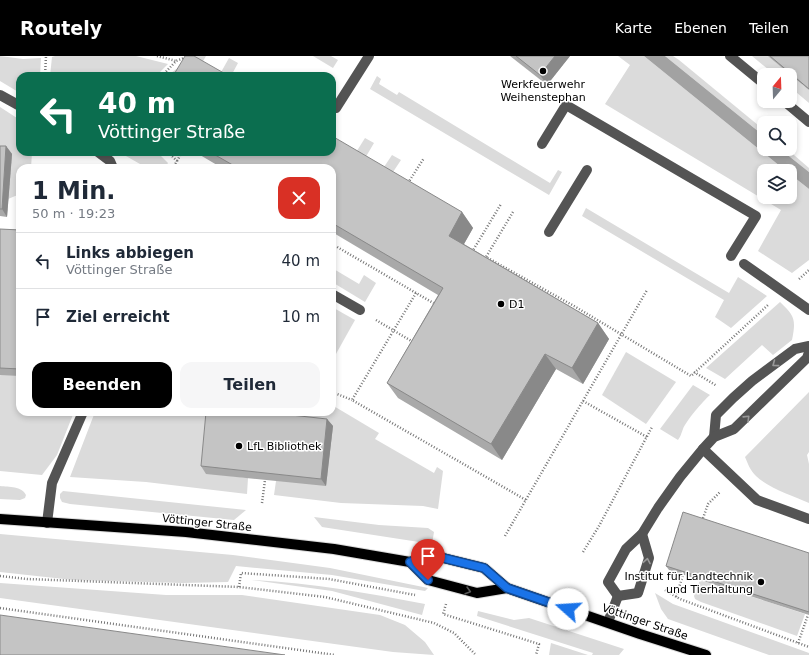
<!DOCTYPE html>
<html lang="de">
<meta charset="utf-8">
<style>
body{margin:0;font-family:"DejaVu Sans",sans-serif;background:#f6f6f7;color:#1f2937;height:100vh;display:flex;flex-direction:column;font-size:15px;white-space:nowrap}
*{box-sizing:border-box;margin:0}
p{font-size:13px;color:#747a83}
.icon{flex:none;width:22px;height:22px;fill:none;stroke:currentColor;stroke-width:2;stroke-linecap:round;stroke-linejoin:round}
.map{position:relative;flex:1;overflow:hidden}
.side{position:absolute;left:16px;top:108px;width:320px;height:252px;display:flex;flex-direction:column;background:#fff;border-radius:12px;box-shadow:0 2px 6px #0003}
.side>*{flex:none}
.hud{position:absolute;left:16px;top:16px;width:320px;height:84px;border-radius:12px;box-shadow:0 2px 6px #0003;background:#0b6e4f;color:#fff;overflow:hidden}
.needle{width:26px;rotate:19deg}
.buttons{position:absolute;left:757px;top:12px;display:grid;gap:8px}
.buttons a{display:grid;place-items:center;width:40px;height:40px;border-radius:8px;background:#fff;box-shadow:0 2px 6px #0003;font-size:20px}
.pin{position:absolute;display:grid;place-items:center;width:34px;height:34px;color:#fff;margin:-41px -17px;border-radius:50% 50% 50% 0;rotate:-45deg;box-shadow:0 0 4px #0007}
.pin .icon{rotate:45deg}
.me{position:absolute;width:44px;margin:-22px;rotate:289deg;stroke-linejoin:round;filter:drop-shadow(0 0 3px #0008)}
.turn{display:flex;align-items:center;gap:14px;height:84px;padding:0 16px;font-size:18px}
.turn .icon{width:52px;height:52px;stroke-width:2.5}
.turn b{display:block;font-size:28px;line-height:34px}
.round{display:grid;place-items:center;flex:none;width:42px;height:42px;border-radius:12px;background:#f6f6f7}
.summary{display:flex;align-items:center;justify-content:space-between;height:68px;padding:0 16px}
h1{font-size:24px;font-weight:600;line-height:30px}
.action{display:flex;gap:8px;margin-top:auto;padding:8px 16px}
.action a{flex:1;height:46px;border-radius:12px;background:#000;color:#fff;font-size:16px;font-weight:600;line-height:46px;text-align:center}
.action a+a{background:#f6f6f7;color:#1f2937}
ul{padding:0;list-style:none}
li{display:flex;align-items:center;gap:12px;height:56px;padding:0 16px;border-top:1px solid #e0e1e3}
li div{flex:1}
li b{display:block;font-size:15px}
li em{font-style:normal}
header{display:flex;align-items:center;gap:24px;box-sizing:border-box;height:56px;padding:0 20px;background:#000;color:#fff}
header strong{font-size:19px}
nav{display:flex;gap:22px;margin-inline-start:auto;font-size:14px}
.map>svg:first-child{display:block}
</style>
<header>
<strong>Routely</strong>
<nav><a>Karte</a><a>Ebenen</a><a>Teilen</a></nav>
</header>
<div class="map">
<svg width="809" height="599" viewBox="0 0 809 599">
<rect width="100%" height="100%" fill="#fff"/>
<!-- green -->
<g fill="#dbdbdb">
<path d="M0 0 23 3 41 2 40 20H20V37L0 25Z"/>
<path d="M55 0H136L168 8 156 20H50L52 1Z"/>
<path d="M194 0H206L202 7 220 18 229 2 238 7 231 20H167Z"/>
<path d="M313 0H331L338 4 333 12Z"/>
<path d="M618 0H644L786 115H764V141H790V118L809 133V204L792 217 758 195 781 154 605 48 630 9Z"/>
<path d="M665 0H673L679 4 764 74V80Z"/>
<path d="M752 0H769L809 34V47L790 31V19H775Z"/>
<path d="M377 20 381 23 379 28 397 39 399 36 550 127 558 114 562 116 549 139 370 33Z"/>
<path d="M0 51 20 64V96H32L31 112H20V138L8 143 0 97Z"/>
<path d="M365 82 374 87 364 104 382 114 392 99 401 104 391 119 400 125 399 128 332 90V85L355 98Z"/>
<path d="M780 93H787L809 112V116Z"/>
<path d="M119 96H157L168 107 165 112H147Z"/>
<path d="M586 152 729 237 738 221 767 240 731 272 715 261 724 244 582 160Z"/>
<path d="M332 212 359 228 364 219 376 227 365 246 332 226Z"/>
<path d="M780 246C795 260 796 264 792 284L773 299 762 289 725 323 706 312Z"/>
<path d="M332 251 355 264 332 305Z"/>
<path d="M2 296 18 320H20V356H74L57 399 42 419 0 415V321Z"/>
<path d="M626 296 676 326 646 368 602 339Z"/>
<path d="M693 329 710 339C703 345 686 365 683 373 681 378 681 380 678 384L660 373Z"/>
<path d="M809 336V396L807 399 809 408V447C793 440 768 432 756 420 750 414 748 408 745 401Z"/>
<path d="M332 349 379 377 375 383 434 417 437 411 443 415 438 453 423 450 341 447 274 439 276 425 292 356H332Z"/>
<path d="M95 356H265L264 363 206 417 248 422 247 438 146 426 70 421Z"/>
<path d="M0 430C9 431 22 430 26 439L25 442 20 444 0 443Z"/>
<path d="M63 435 246 454 234 464 70 448 62 446 60 442V438Z"/>
<path d="M314 461 379 469 428 472 434 476 432 488 322 471Z"/>
<path d="M0 478 233 499 330 512 428 532 425 535 332 519 236 510 228 526 182 527 73 524 0 516Z"/>
<path d="M252 524C311 527 367 537 425 548L422 559 332 535Z"/>
<path d="M700 524 805 558 797 580 701 546 695 543 694 540Z"/>
<path d="M0 527 166 539H242L380 559 405 569 425 586 434 599 393 596 0 542Z"/>
<path d="M655 537 673 548 809 597V599H769L668 563 661 553Z"/>
<path d="M478 555 514 564 529 562 624 593 619 599H592L593 597 477 560Z"/>
<path d="M551 587 588 599H549Z"/>
</g>
<!-- water -->
<path fill="#a2a2a2" d="M644 0H665L764 80V93H780L809 116V133L790 118V115H786Z"/>
<g fill="none" stroke-linecap="round" stroke-linejoin="round">
<!-- major casing -->
<g stroke="#dbdbdb" stroke-width="12">
<g id="major">
<path d="M0 463 186 476 334 493 410 506 431 499 484 512 507 532 640 578 706 599"/>
<path d="M410 506 428 524 477 537 507 532"/>
</g>
</g>
<!-- path -->
<g stroke="#767676" stroke-width="2.5" stroke-dasharray="1 2" stroke-linecap="butt">
<path d="M157 0 176 5"/>
<path d="M45 20 46 0"/>
<path d="M162 20 176 5 189 0"/>
<path d="M168 96 177 105 173 112"/>
<path d="M177 105 182 96"/>
<path d="M408 127 424 102"/>
<path d="M513 156 486 201 574 250 691 320 768 249"/>
<path d="M332 188 435 248"/>
<path d="M472 196 501 148"/>
<path d="M799 223 809 214"/>
<path d="M416 237 352 344 526 444"/>
<path d="M376 264 413 286"/>
<path d="M694 316 717 330"/>
<path d="M332 336 352 344"/>
<path d="M583 345 647 381"/>
<path d="M262 447 265 424"/>
<path d="M702 465 708 448 720 436"/>
<path d="M505 480 647 234"/>
<path d="M583 496 599 470 652 371"/>
<path d="M0 520 27 523 239 531 325 541 434 567 454 577 476 599"/>
<path d="M239 531 241 517 329 523 415 539"/>
<path d="M665 534 680 543 809 591"/>
<path d="M676 541 683 519"/>
<path d="M446 548 443 558 539 588 536 599"/>
<path d="M0 552 335 599"/>
<path d="M798 587 808 559"/>
</g>
<!-- minor -->
<g stroke="#545454" stroke-width="10">
<path d="M730 0 764 28"/>
<path d="M0 39 20 50"/>
<path d="M784 45 809 66"/>
<path d="M336 52 369 0"/>
<path d="M542 88 566 49 756 160 731 200"/>
<path d="M98 96 110 105 113 112"/>
<path d="M549 176 587 114"/>
<path d="M744 208 809 254"/>
<path d="M332 238 360 254"/>
<path d="M714 381 716 359 733 342 752 325 795 293 809 290"/>
<path d="M703 393 757 444 809 463"/>
<path d="M47 467 52 427 83 356"/>
<path d="M618 540 608 526 626 493 642 478 658 452 680 421 703 393 714 381 734 373 807 302 809 296"/>
<path d="M618 540 638 537 649 502 642 478"/>
<path d="M608 566 618 540"/>
</g>
<!-- major -->
<use href="#major" stroke="#000" stroke-width="10"/>
</g>
<!-- wall -->
<g fill="#a9a9a9">
<path d="M510 0H570L547 29Z"/>
<path d="M768 0H809V34Z"/>
<path d="M0 90H6L12 98 7 161 0 160Z"/>
<path d="M195 96H332L462 156 473 172 464 188 598 267 609 283 583 328 556 313 502 404 398 342 387 327 438 239 332 176V112H222Z"/>
<path d="M0 173 20 174V320L0 319V321Z"/>
<path d="M327 363 333 370 326 430 206 418 201 410Z"/>
<path d="M809 497V559L669 514 666 510Z"/>
</g>
<!-- shaded-wall -->
<g fill="#898989">
<path d="M555 0H570L547 29 540 19Z"/>
<path d="M6 90 12 98 7 161 2 153Z"/>
<path d="M462 156 473 172 460 195 449 180Z"/>
<path d="M598 267 609 283 583 328 572 312Z"/>
<path d="M545 298 556 313 502 404 491 388Z"/>
<path d="M327 363 333 370 326 430 321 423Z"/>
</g>
<!-- building -->
<g fill="#c4c4c4" stroke="#898989">
<path d="M185 0H194L229 20H173Z"/>
<path d="M516 0H555L540 19Z"/>
<path d="M770 0H809V33Z"/>
<path d="M332 80 462 156 449 180 598 267 572 312 545 298 491 388 387 327 443 232 332 167V112H238L210 96H332Z"/>
<path d="M0 90H6L2 153H0Z"/>
<path d="M0 173 20 174V313L0 312Z"/>
<path d="M206 356H264L327 363 321 423 201 410Z"/>
<path d="M683 456 809 497V556L666 510Z"/>
<path d="M0 559 285 599H0Z"/>
</g>
<!-- one-way arrows -->
<defs><path id="oneway-chevron" d="M-2-3.5L2.5 0L-2 3.5" fill="none" stroke-width="1.6" stroke-linecap="round" stroke-linejoin="round"/></defs>
<g stroke="#989898">
<use href="#oneway-chevron" transform="translate(775 308) rotate(143)"/>
<use href="#oneway-chevron" transform="translate(747 362) rotate(-44)"/>
<use href="#oneway-chevron" transform="translate(647 505) rotate(-80)"/>
</g>
<use stroke="#595959" href="#oneway-chevron" transform="translate(468 535) rotate(16)"/>
<g fill="none" stroke-linecap="round" stroke-linejoin="round">
<!-- route casing -->
<g stroke="#114b97" stroke-width="10">
<path id="route" d="M428 524 410 506 431 499 484 512 507 532 568 553"/>
</g>
<!-- route -->
<use href="#route" stroke="#1a73e8" stroke-width="7"/>
</g>
<!-- markers -->
<g fill="#000" stroke="#fff" stroke-width="1.5">
<circle cx="543" cy="15" r="4"/>
<circle cx="501" cy="248" r="4"/>
<circle cx="239" cy="390" r="4"/>
<circle cx="761" cy="526" r="4"/>
</g>
<g text-anchor="middle" dominant-baseline="central" stroke-width="3" stroke-linejoin="round" paint-order="stroke">
<!-- poi labels -->
<g font-size="11" fill="#000" stroke="#fff" text-anchor="start">
<text x="543" y="28" text-anchor="middle">Werkfeuerwehr<tspan x="543" dy="13">Weihenstephan</tspan></text>
<text x="509" y="248">D1</text>
<text x="247" y="390">LfL Bibliothek</text>
<text x="753" y="520" text-anchor="end">Institut für Landtechnik<tspan x="753" dy="13">und Tierhaltung</tspan></text>
</g>
<!-- street labels -->
<g font-size="11" fill="#000" stroke="#fff">
<text transform="translate(207 467) rotate(6)">Vöttinger Straße</text>
<text transform="translate(645 566) rotate(19)">Vöttinger Straße</text>
</g>
</g>
</svg>
<div class="buttons">
<a><svg class="needle" viewBox="-14 -14 28 28"><path d="M0-13l5 13h-10z" fill="#e53935"/><path d="M0 13l5-13h-10z" fill="#747a83"/></svg></a>
<a><svg class="icon" aria-label="search" viewBox="0 0 24 24"><circle cx="10" cy="10" r="6"/><path d="M15 15l6 6"/></svg></a>
<a><svg class="icon" aria-label="layers" viewBox="0 0 24 24"><path d="M12 4l9 5-9 5-9-5zM3 14l9 5 9-5"/></svg></a>
</div>
<div class="pin" style="left:428px;top:524px;background:#d93025"><svg class="icon" aria-label="arrive" viewBox="0 0 24 24"><path d="M6 21V4h12l-3 4 3 4H6"/></svg></div>
<svg class="me" style="left:568px;top:553px" viewBox="-20 -20 40 40"><circle r="19" fill="#fff"/><path d="M0-13L10 11 0 6-10 11z" fill="#1a73e8"/></svg>
<div class="hud">
<div class="turn"><svg class="icon" aria-label="left" viewBox="0 0 24 24"><path d="M17 20v-9H6M10 6l-5 5 5 5"/></svg><div><b>40 m</b>Vöttinger Straße</div></div>
</div>
<section class="side">
<div class="summary"><div><h1>1 Min.</h1><p>50 m · 19:23</p></div><a class="round" style="background:#d93025;color:#fff"><svg class="icon" aria-label="close" viewBox="0 0 24 24"><path d="M6 6l12 12M18 6L6 18"/></svg></a></div>
<ul>
<li><svg class="icon" aria-label="left" viewBox="0 0 24 24"><path d="M17 20v-9H6M10 6l-5 5 5 5"/></svg><div><b>Links abbiegen</b><p>Vöttinger Straße</p></div><em>40 m</em></li>
<li><svg class="icon" aria-label="arrive" viewBox="0 0 24 24"><path d="M6 21V4h12l-3 4 3 4H6"/></svg><div><b>Ziel erreicht</b></div><em>10 m</em></li>
</ul>
<div class="action"><a>Beenden</a><a>Teilen</a></div>
</section>
</div>
